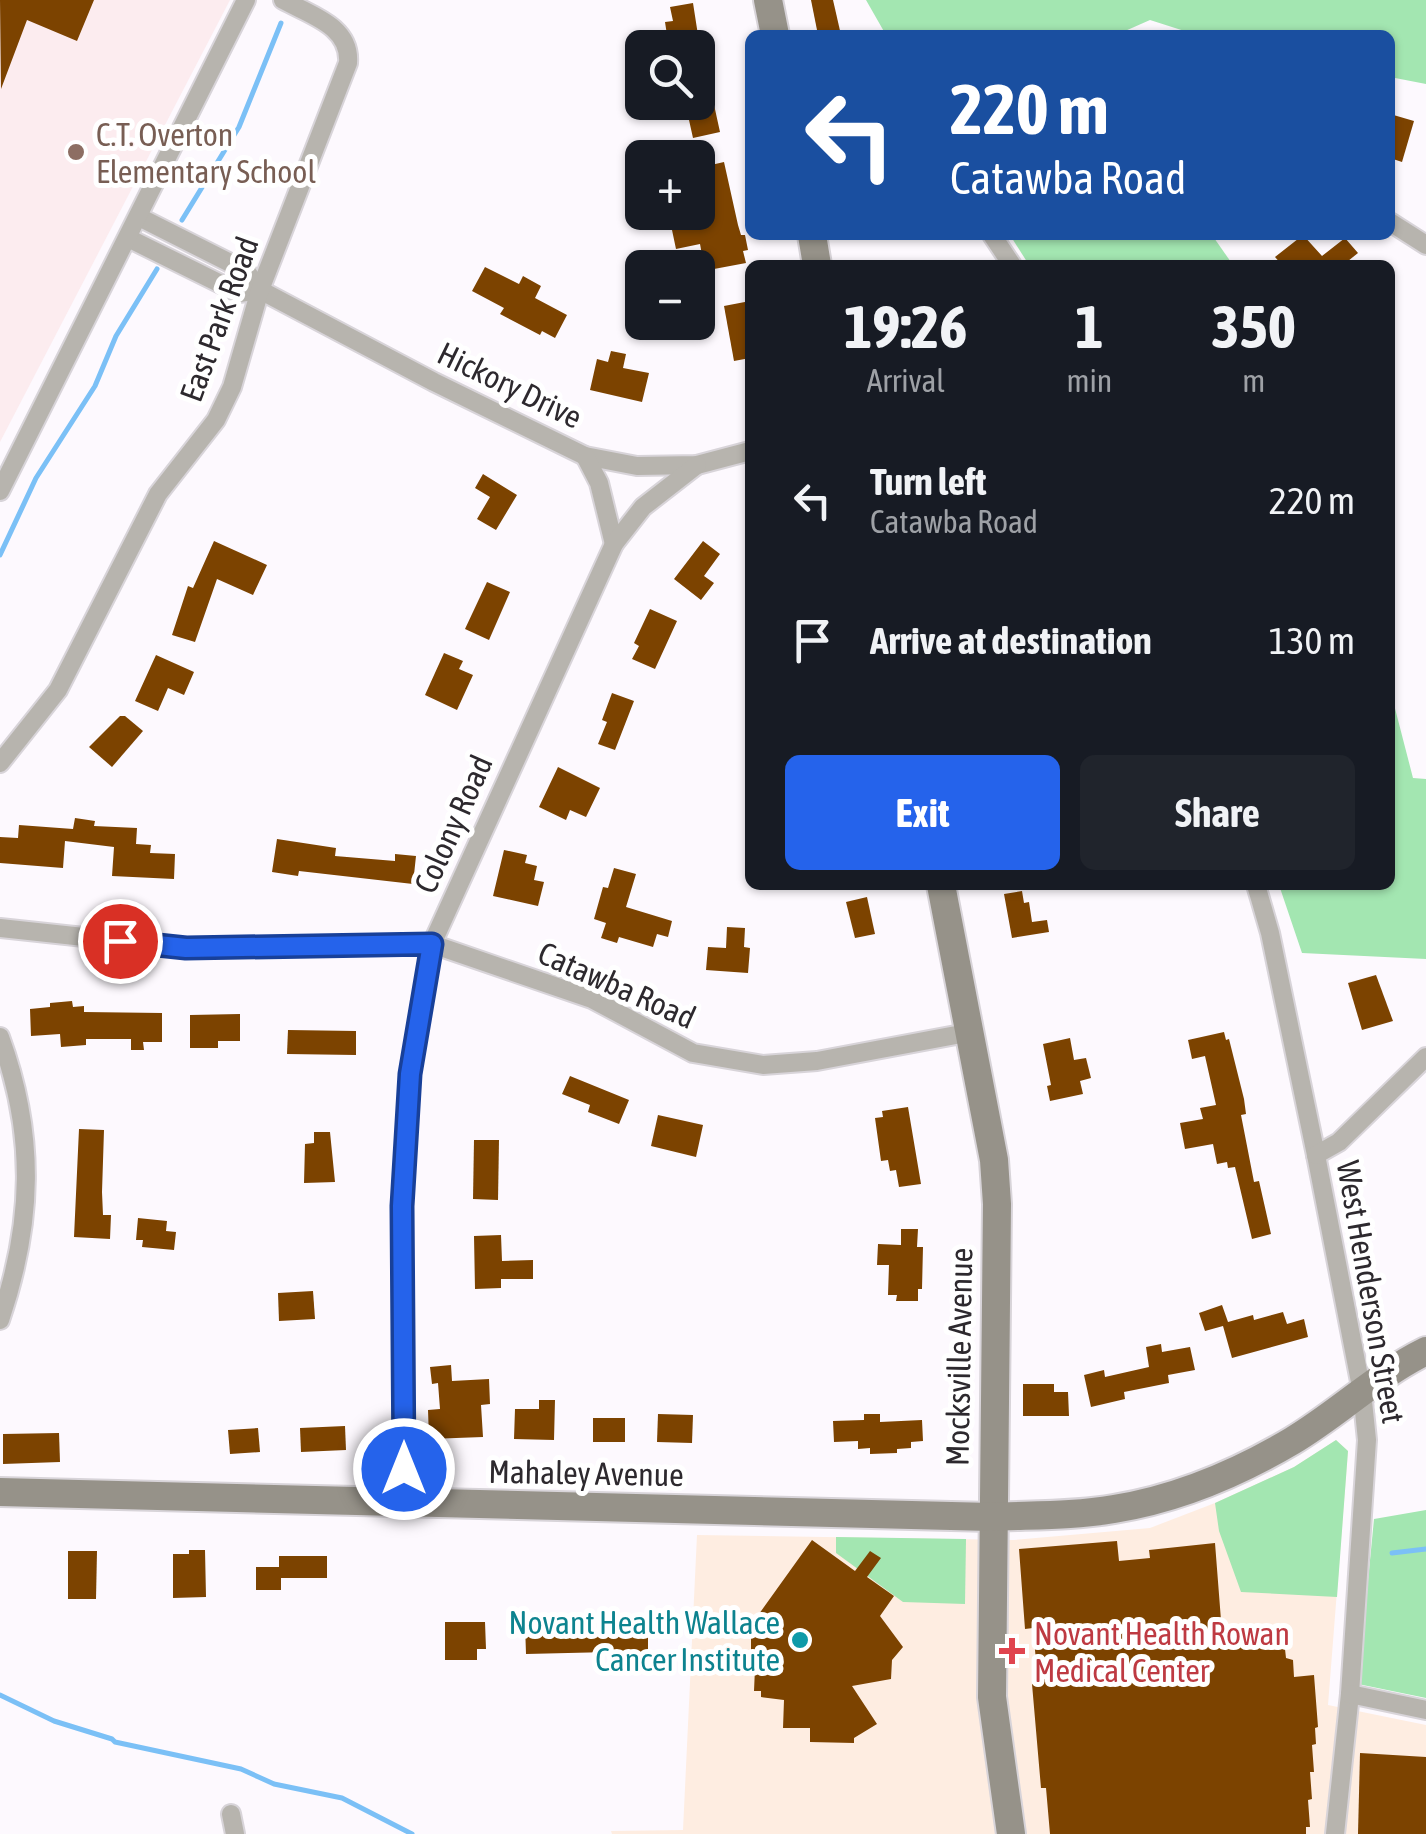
<!DOCTYPE html>
<meta charset="utf-8">
<style>
body{margin:0;font-family:"Asap Condensed",sans-serif;background:#20242c;color:#f1f3f6;height:100vh;display:flex;flex-direction:column;font-size:38px;white-space:nowrap}
*{box-sizing:border-box;margin:0}
p{font-size:32px;color:#9ea1a6}
.icon{flex:none;width:55px;height:55px;fill:none;stroke:currentColor;stroke-width:2;stroke-linecap:round;stroke-linejoin:round}
.map{position:relative;flex:1;overflow:hidden}
.panel{position:absolute;left:745px;top:260px;width:650px;height:630px;display:flex;flex-direction:column;background:#171b24;border-radius:15px;box-shadow:0 2px 8px #0004}
.panel>*{flex:none}
.hud{position:absolute;left:745px;top:30px;width:650px;height:210px;border-radius:15px;box-shadow:0 2px 8px #0004;background:#1a4fa0;color:#fff;overflow:hidden}
.tools{position:absolute;left:625px;top:30px;display:grid;gap:20px}
.tools a{display:grid;place-items:center;width:90px;height:90px;border-radius:15px;background:#171b24;box-shadow:0 2px 8px #0004;font-size:50px}
.pin{position:absolute;display:grid;place-items:center;width:85px;height:85px;color:#fff;margin:-42px;border:5px solid #fff;border-radius:50%;box-shadow:0 2px 10px #0007}
.me{position:absolute;width:110px;margin:-55px;rotate:0deg;stroke-linejoin:round;filter:drop-shadow(0 0 8px #0008)}
.turn{display:flex;align-items:center;gap:35px;height:210px;padding:0 40px;font-size:45px}
.turn .icon{width:130px;height:130px;stroke-width:2.5}
.turn b{display:block;font-size:70px;line-height:85px}
.eta{display:flex;justify-content:space-evenly;align-items:center;height:170px;text-align:center}
.eta b{font-size:60px;font-weight:700;line-height:70px}
.action{display:flex;gap:20px;margin-top:auto;padding:20px 40px}
.action a{flex:1;height:115px;border-radius:15px;background:#2563eb;color:#fff;font-size:40px;font-weight:700;line-height:115px;text-align:center}
.action a+a{background:#20242c;color:#f1f3f6}
ul{padding:0;list-style:none}
li{display:flex;align-items:center;gap:30px;height:140px;padding:0 40px}
li div{flex:1}
li b{display:block;font-size:38px}
li em{font-style:normal}
.map>svg:first-child{display:block}
</style>
<div class="map">
<svg width="1426" height="1834" viewBox="0 0 1426 1834">
<rect width="100%" height="100%" fill="#fdf9fe"/>
<!-- education -->
<path fill="#fcecef" d="M0 0H230L0 442Z"/>
<!-- medical -->
<path fill="#feede1" d="M1336 1440 1348 1451 1328 1705 1426 1725V1834H612L611 1831 683 1830 697 1535 1014 1540 1150 1528 1215 1503 1294 1467Z"/>
<!-- green -->
<g fill="#a3e6b1">
<path d="M866 0H1426V84L1390 77V35H1197L1150 20 1116 35H886Z"/>
<path d="M1010 235H1212L1233 265H1029Z"/>
<path d="M1390 689 1413 778 1426 779V959L1302 953 1279 885H1390Z"/>
<path d="M1336 1440 1348 1451 1337 1597 1241 1592 1219 1531 1215 1503 1294 1467Z"/>
<path d="M1426 1510V1698L1358 1684 1374 1519Z"/>
<path d="M836 1537 966 1539 965 1604 903 1602 836 1553Z"/>
</g>
<g fill="none" stroke-linecap="round" stroke-linejoin="round">
<!-- stream -->
<g stroke="#7bc0f6" stroke-width="5">
<path d="M182 220 239 127 281 23"/>
<path d="M0 555 36 478 95 386 116 336 157 269"/>
<path d="M1392 1553 1426 1549"/>
<path d="M0 1695 54 1721 112 1739 115 1742 241 1769 274 1784 342 1798 412 1834"/>
</g>
</g>
<!-- building -->
<g fill="#7c4300">
<path d="M0 0H94L77 41 27 20 1 89Z"/>
<path d="M811 0H833L841 35H818Z"/>
<path d="M693 3 700 48H669L665 22 673 21 670 7Z"/>
<path d="M709 82 720 132 693 138 685 102H698V84Z"/>
<path d="M1390 114 1414 121 1402 162 1390 158Z"/>
<path d="M724 162 738 225 741 235H745L748 250 743 251 746 263 714 269 712 259 703 260 700 244 676 249 672 230 706 223 698 186V168Z"/>
<path d="M1303 235 1322 256 1345 238 1358 253 1343 265H1282L1275 257Z"/>
<path d="M485 267 519 284 523 276 541 286 535 298 567 315 555 338 542 331 540 335 500 314 504 308 472 291Z"/>
<path d="M750 301V358L734 361 724 306Z"/>
<path d="M611 351 626 354 623 368 649 373 642 402 590 390 597 359 608 362Z"/>
<path d="M483 474 517 495 496 530 477 519 490 497 475 488Z"/>
<path d="M214 541 267 565 253 595 217 579 195 642 172 635 188 586 193 588Z"/>
<path d="M703 541 720 554 704 576 714 583 701 600 674 579Z"/>
<path d="M487 582 510 592 489 640 465 629Z"/>
<path d="M650 609 677 621 655 669 632 659 639 646 634 643Z"/>
<path d="M444 653 463 661 459 669 473 675 457 710 425 695Z"/>
<path d="M156 655 194 672 184 695 168 688 158 711 135 701Z"/>
<path d="M612 693 634 701 615 750 598 744 607 722 602 720Z"/>
<path d="M120 716H125L143 731 112 767 89 747Z"/>
<path d="M558 767 600 788 586 817 570 810 566 820 539 807Z"/>
<path d="M75 818 95 821 94 826 137 828 136 844 151 845 150 853 175 854 174 879 112 876 114 847 65 841 63 868 0 863V837L18 838 19 825 73 829Z"/>
<path d="M277 839 336 848 335 856 395 861V854L416 856 413 884 299 871 298 876 272 872Z"/>
<path d="M504 850 527 855 525 863 537 866 534 880 544 882 538 906 493 896Z"/>
<path d="M614 868 636 874 626 907 672 921 668 937 657 934 653 947 619 937 617 943 601 938 606 923 594 919 603 887 608 888Z"/>
<path d="M1022 891 1024 903 1029 902 1032 922 1047 920 1049 932 1012 938 1004 894Z"/>
<path d="M867 897 875 934 855 938 846 902Z"/>
<path d="M727 927 745 928 744 947 750 948 748 973 706 970 708 947 726 948Z"/>
<path d="M1376 975 1393 1021 1362 1030 1348 983Z"/>
<path d="M72 1001 73 1007 84 1006V1012L162 1013V1042H143L144 1050H131V1039H86V1045L61 1047 60 1034 31 1036 30 1009 50 1007V1003Z"/>
<path d="M240 1014V1041H218V1048H190V1015Z"/>
<path d="M288 1030 356 1031V1055L287 1054Z"/>
<path d="M1224 1032 1226 1040 1229 1039 1244 1099 1246 1114 1241 1115 1254 1182 1259 1181 1271 1234 1252 1239 1235 1167 1228 1168 1227 1162 1217 1164 1213 1144 1185 1149 1180 1123 1203 1119 1200 1108 1216 1105 1205 1056 1192 1059 1188 1040Z"/>
<path d="M1070 1038 1074 1060 1086 1058 1091 1078 1080 1081 1083 1094 1050 1101 1047 1086 1051 1085 1043 1044Z"/>
<path d="M570 1076 629 1100 619 1124 588 1112 590 1105 562 1094Z"/>
<path d="M908 1107 921 1184 899 1187 896 1170 890 1171 888 1160 881 1161 875 1118 883 1117 882 1111Z"/>
<path d="M658 1115 703 1125 696 1157 651 1146Z"/>
<path d="M79 1129 104 1130 102 1192 103 1215H111L110 1239 74 1237Z"/>
<path d="M314 1132H330L335 1182 304 1183 305 1144 314 1143Z"/>
<path d="M474 1140H499L498 1200 473 1199Z"/>
<path d="M138 1218 167 1221 166 1231 176 1232 174 1250 142 1247 143 1240H136Z"/>
<path d="M901 1229H918L917 1247H923L922 1289H918V1301H896L897 1295H888L889 1265H877L878 1244 901 1245Z"/>
<path d="M501 1235 502 1261 533 1260V1279H501V1288L475 1289 474 1236Z"/>
<path d="M313 1291 315 1319 279 1321 278 1293Z"/>
<path d="M1222 1305 1228 1322 1253 1315 1254 1320 1283 1312 1287 1324 1304 1319 1308 1337 1232 1358 1223 1326 1205 1331 1199 1313Z"/>
<path d="M1161 1344 1162 1352 1190 1347 1195 1370 1168 1375 1169 1383 1124 1392 1125 1399 1091 1407 1084 1375 1104 1370 1105 1377 1149 1367 1146 1347Z"/>
<path d="M451 1365 452 1381 489 1379 490 1404 481 1405 483 1437 429 1439 428 1410 440 1409 438 1383 432 1384 430 1367Z"/>
<path d="M1023 1384H1054V1392H1068L1069 1416H1023Z"/>
<path d="M539 1400H555L554 1440 514 1439 515 1409H539Z"/>
<path d="M658 1414 693 1415 692 1443 657 1442Z"/>
<path d="M864 1414H880V1422L922 1420 923 1441 911 1442V1448L897 1449V1453L870 1454V1448L858 1449V1441L834 1442 833 1421 864 1420Z"/>
<rect x="593" y="1418" width="32" height="24"/>
<path d="M345 1426 346 1450 301 1452 300 1428Z"/>
<path d="M258 1428 260 1452 230 1454 228 1430Z"/>
<path d="M59 1433 60 1462 3 1464V1434Z"/>
<path d="M812 1540 855 1571 870 1551 881 1558 867 1577 894 1596 880 1616 903 1647 892 1660 891 1679 852 1686 877 1724 854 1738V1743L810 1742V1728H783L784 1700 761 1697V1691H754L755 1668H751V1625Z"/>
<path d="M1117 1541 1119 1561 1150 1558 1149 1550 1215 1543 1222 1633 1270 1630 1271 1650 1285 1649 1286 1658 1293 1660 1294 1677 1314 1675 1318 1727 1315 1728 1316 1744 1312 1745 1314 1772H1310L1312 1799 1308 1800 1310 1827H1306V1834H1050L1046 1788H1041L1032 1684 1038 1683 1033 1628 1025 1629 1019 1549Z"/>
<path d="M189 1550H205L206 1597 173 1598V1554H189Z"/>
<path d="M68 1551H97L96 1599H68Z"/>
<path d="M279 1556H327V1578H281V1590H256V1567H279Z"/>
<path d="M445 1622H485L486 1649H477V1660H445Z"/>
<path d="M525 1624H539L540 1632 590 1631V1634H628V1626H648V1660H626V1655H610V1652L526 1654Z"/>
<path d="M1360 1753 1426 1757V1834H1358Z"/>
</g>
<g fill="none" stroke-linecap="round" stroke-linejoin="round">
<!-- street casing -->
<g stroke="#d8d4d9" stroke-width="22">
<g id="street">
<path d="M1390 222 1426 245"/>
<path d="M992 235 1012 265"/>
<path d="M128 238 239 293 260 290 246 271 139 217"/>
<path d="M260 290 434 382 585 456 637 466 697 465 750 451"/>
<path d="M585 456 599 483 614 544"/>
<path d="M0 491 246 0"/>
<path d="M0 763 58 690 158 494 216 420 232 387 260 290 348 63C351 26 310 15 283 0"/>
<path d="M1256 885 1270 933 1316 1155 1362 1392 1367 1440 1350 1694 1335 1834"/>
<path d="M0 928 186 948 432 944 592 999 693 1053 763 1065 817 1061 972 1032"/>
<path d="M0 1037C36 1135 33 1223 0 1320"/>
<path d="M1316 1155 1339 1142 1426 1057"/>
<path d="M404 1504 402 1206 410 1074 432 944 614 544 643 507 697 465"/>
<path d="M1350 1694 1426 1710"/>
<path d="M231 1814 235 1834"/>
</g>
</g>
<!-- secondary casing -->
<g stroke="#d8d4d9" stroke-width="32">
<g id="secondary">
<path d="M768 0 775 35"/>
<path d="M812 235 817 265"/>
<path d="M941 885 994 1160 997 1204 992 1697 1011 1834"/>
<path d="M0 1492 991 1517C1032 1515 1074 1516 1114 1509 1176 1499 1238 1473 1292 1441 1339 1413 1377 1375 1426 1351"/>
</g>
</g>
<!-- street -->
<use href="#street" stroke="#b7b4ae" stroke-width="18"/>
<!-- secondary -->
<use href="#secondary" stroke="#969289" stroke-width="28"/>
</g>
<g fill="none" stroke-linecap="round" stroke-linejoin="round">
<!-- route casing -->
<g stroke="#184099" stroke-width="25">
<path id="route" d="M120 941 186 948 432 944 410 1074 402 1206 404 1469"/>
</g>
<!-- route -->
<use href="#route" stroke="#2563eb" stroke-width="18"/>
</g>
<!-- markers -->
<circle fill="#8d6e63" stroke="#fff" stroke-width="4" cx="76" cy="152" r="10"/>
<circle fill="#0f9aa8" stroke="#fff" stroke-width="4" cx="800" cy="1640" r="10"/>
<path fill="#e0444e" stroke="#fff" stroke-width="4" d="M1007 1636h10v10h10v10h-10v10h-10v-10h-10v-10h10z"/>
<g text-anchor="middle" dominant-baseline="central" stroke-width="10" stroke-linejoin="round" paint-order="stroke">
<!-- education labels -->
<g font-size="32" fill="#785e54" stroke="#fff" text-anchor="start">
<text x="96" y="134">C.T. Overton<tspan x="96" dy="37">Elementary School</tspan></text>
</g>
<!-- street labels -->
<g font-size="32" fill="#2d292e" stroke="#fff">
<text transform="translate(219 319) rotate(-70)">East Park Road</text>
<text transform="translate(510 385) rotate(26)">Hickory Drive</text>
<text transform="translate(453 824) rotate(-66)">Colony Road</text>
<text transform="translate(617 985) rotate(24)">Catawba Road</text>
<text transform="translate(1371 1292) rotate(80)">West Henderson Street</text>
<text transform="translate(959 1357) rotate(-89)">Mocksville Avenue</text>
<text transform="translate(586 1473) rotate(1)">Mahaley Avenue</text>
</g>
<!-- culture labels -->
<g font-size="32" fill="#0d838f" stroke="#fff" text-anchor="end">
<text x="780" y="1622">Novant Health Wallace<tspan x="780" dy="37">Cancer Institute</tspan></text>
</g>
<!-- health labels -->
<g font-size="32" fill="#be3a42" stroke="#fff" text-anchor="start">
<text x="1034" y="1633">Novant Health Rowan<tspan x="1034" dy="37">Medical Center</tspan></text>
</g>
</g>
</svg>
<div class="tools">
<a><svg class="icon" aria-label="search" viewBox="0 0 24 24"><circle cx="10" cy="10" r="6"/><path d="M15 15l6 6"/></svg></a>
<a>+</a>
<a>−</a>
</div>
<div class="pin" style="left:120px;top:941px;background:#d93025"><svg class="icon" aria-label="arrive" viewBox="0 0 24 24"><path d="M6 21V4h12l-3 4 3 4H6"/></svg></div>
<svg class="me" style="left:404px;top:1469px" viewBox="-20 -20 40 40"><circle r="17" fill="#2563eb" stroke="#fff" stroke-width="3"/><path d="M0-11L8 9 0 5-8 9z" fill="#fff"/></svg>
<div class="hud">
<div class="turn"><svg class="icon" aria-label="left" viewBox="0 0 24 24"><path d="M17 20v-9H6M10 6l-5 5 5 5"/></svg><div><b>220 m</b>Catawba Road</div></div>
</div>
<section class="panel">
<div class="eta">
<div><b>19:26</b><p>Arrival</p></div>
<div><b>1</b><p>min</p></div>
<div><b>350</b><p>m</p></div>
</div>
<ul>
<li><svg class="icon" aria-label="left" viewBox="0 0 24 24"><path d="M17 20v-9H6M10 6l-5 5 5 5"/></svg><div><b>Turn left</b><p>Catawba Road</p></div><em>220 m</em></li>
<li><svg class="icon" aria-label="arrive" viewBox="0 0 24 24"><path d="M6 21V4h12l-3 4 3 4H6"/></svg><div><b>Arrive at destination</b></div><em>130 m</em></li>
</ul>
<div class="action"><a>Exit</a><a>Share</a></div>
</section>
</div>
